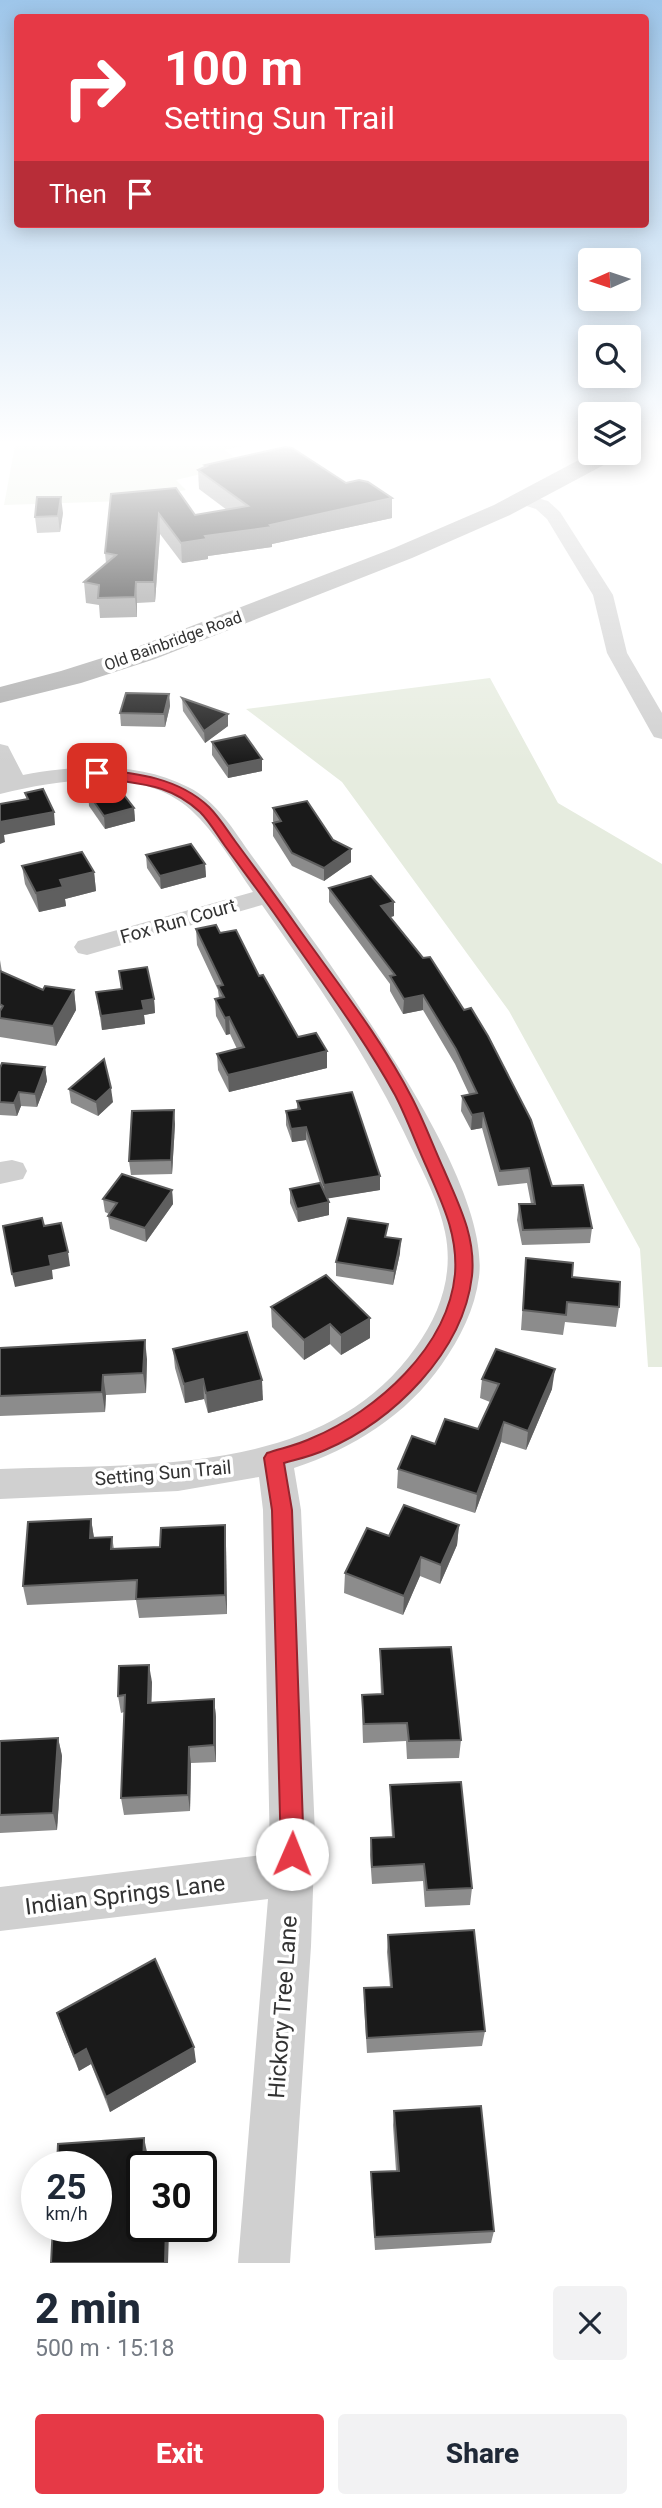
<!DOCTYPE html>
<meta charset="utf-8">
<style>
body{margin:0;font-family:Roboto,sans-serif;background:#f2f2f3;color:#1f2937;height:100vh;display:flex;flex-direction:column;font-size:26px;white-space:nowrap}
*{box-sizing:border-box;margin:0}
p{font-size:23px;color:#747a83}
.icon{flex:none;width:38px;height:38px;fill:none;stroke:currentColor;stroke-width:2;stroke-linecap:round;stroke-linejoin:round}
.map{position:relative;height:2263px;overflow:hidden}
.side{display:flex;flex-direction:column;background:#fff;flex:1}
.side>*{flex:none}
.banner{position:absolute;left:14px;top:14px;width:635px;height:214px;border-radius:7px;box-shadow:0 4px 18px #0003;background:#e63946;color:#fff;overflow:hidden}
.needle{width:46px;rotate:267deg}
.controls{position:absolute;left:578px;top:248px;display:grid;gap:14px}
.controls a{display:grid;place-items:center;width:63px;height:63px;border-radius:7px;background:#fff;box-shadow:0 4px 18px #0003;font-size:35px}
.speed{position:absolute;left:21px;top:2151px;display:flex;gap:14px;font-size:35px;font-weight:700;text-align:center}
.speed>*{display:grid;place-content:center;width:91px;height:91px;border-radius:50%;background:#fff;box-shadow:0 4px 18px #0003;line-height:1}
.speed small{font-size:18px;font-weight:400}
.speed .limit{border:4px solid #111;border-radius:10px;background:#fff;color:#111}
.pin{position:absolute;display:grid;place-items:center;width:60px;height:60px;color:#fff;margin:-30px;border-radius:14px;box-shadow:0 4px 10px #0006}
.me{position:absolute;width:77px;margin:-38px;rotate:1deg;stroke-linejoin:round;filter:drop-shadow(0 0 5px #0008)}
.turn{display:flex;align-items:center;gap:24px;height:147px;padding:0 35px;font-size:32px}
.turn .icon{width:91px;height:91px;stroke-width:2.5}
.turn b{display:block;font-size:49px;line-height:60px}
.then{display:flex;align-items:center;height:66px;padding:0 35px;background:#0003;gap:14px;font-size:26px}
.round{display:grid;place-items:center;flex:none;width:74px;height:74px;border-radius:7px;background:#f2f2f3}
.overview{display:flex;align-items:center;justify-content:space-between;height:119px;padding:0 35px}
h1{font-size:42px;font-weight:800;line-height:52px}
.button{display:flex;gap:14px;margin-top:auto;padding:14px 35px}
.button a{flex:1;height:80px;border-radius:7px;background:#e63946;color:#fff;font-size:28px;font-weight:800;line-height:80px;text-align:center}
.button a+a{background:#f2f2f3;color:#1f2937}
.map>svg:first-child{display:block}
</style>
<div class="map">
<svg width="662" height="2263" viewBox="0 0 662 2263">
<rect width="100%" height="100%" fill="#fff"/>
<!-- green -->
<g fill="#e6ecdf">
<path d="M15 446H242L225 450 242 464 176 480 186 490 124 501 4 505Z"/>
<path d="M490 678 558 803 662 864V1367H648L640 1249 509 1011 342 782 246 709Z"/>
</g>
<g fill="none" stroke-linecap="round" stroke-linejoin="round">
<!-- minor -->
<g fill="#d0d0d0" fill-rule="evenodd">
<path d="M523 494 548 501 560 512 613 595 627 653 662 713V739L654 737 651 732 607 653 593 595 547 519 536 509 517 503 514 499Z"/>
<path d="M0 744 8 746 23 775C78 765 136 761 188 787 217 801 234 831 252 856 275 887 297 918 320 950 370 1022 490 1189 479 1277 475 1309 460 1338 442 1364 407 1415 352 1449 294 1468L301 1510 315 1834 311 1946 290 2263H238L268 1899 0 1931V1887L270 1854 263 1510 259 1477 178 1491 0 1499V1469C140 1463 325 1478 416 1347 440 1314 454 1274 445 1232 439 1203 425 1176 412 1149 372 1062 317 983 262 905L87 955 78 953 74 947 78 941 253 892C234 865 216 833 191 810 140 765 60 780 0 794Z"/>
<path d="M12 1160 23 1163 27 1171 23 1179 0 1184V1162Z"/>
</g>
<!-- major -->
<path fill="#ababab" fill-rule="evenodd" d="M592 453H620L617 458 510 515 412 558 155 659 81 683 0 703V687L61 671 137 647 394 548 494 505Z"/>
</g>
<!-- wall -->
<g fill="#8c8c8c">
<path d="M205 465 392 518 272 544V547L208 556V559L182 563 160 534 155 602 137 603V617L100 618 99 605 86 603 84 582 106 563 105 553 111 494 195 515 227 510 199 489 198 470 206 467Z"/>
<path d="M63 513 60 532 37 533 35 517Z"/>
<path d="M169 694 170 706 165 727 121 726 120 713Z"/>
<path d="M182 698 228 714V726L205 743 183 711Z"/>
<path d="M212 742 262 759V771L228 778 212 755Z"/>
<path d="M88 793 134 808 135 821 105 829 89 806Z"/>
<path d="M273 808 333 840 351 849V862L324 881 292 866 273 836V823H274L273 821Z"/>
<path d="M146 855 205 864 206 877 161 889 147 868Z"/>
<path d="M22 866 94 872 96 891 65 899 66 906 39 912 25 884Z"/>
<path d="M329 888 394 902V916L390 917 552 1186 592 1228 590 1243 522 1245 517 1220 519 1204H531L527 1183 498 1186 482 1128 471 1130 461 1111 462 1096 469 1094 455 1064 423 1010 403 1014 390 991V984L329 902Z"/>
<path d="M196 929 220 933 259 976 298 1037 327 1051V1068L229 1092 218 1070 217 1054 237 1049 230 1034 226 1035 216 1016 215 999 219 998 218 990 197 945Z"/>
<path d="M0 960 2 972 43 990H74L76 1010 56 1046 0 1037Z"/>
<path d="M119 971 154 999 155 1013 144 1015 145 1024 102 1030 96 992 121 989Z"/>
<path d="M45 1067 47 1081 37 1107 21 1106 17 1116 0 1115V1068Z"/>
<path d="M69 1089 113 1102 98 1116 71 1103Z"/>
<path d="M297 1101 380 1190 327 1198 329 1202V1215L298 1222 290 1203V1189L320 1183 306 1140 292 1142 286 1125V1111L297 1109Z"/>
<path d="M175 1124 172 1174 131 1175 129 1161Z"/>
<path d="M172 1190 173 1204 146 1242 110 1229 108 1216 109 1214 105 1212 103 1199Z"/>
<path d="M388 1237 400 1253 393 1285 336 1276V1262Z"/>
<path d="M526 1258 572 1277 619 1307 616 1327 565 1322 563 1335 521 1330Z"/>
<path d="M271 1307 370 1318V1338L341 1355 330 1344 304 1360 272 1327Z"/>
<path d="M0 1348 147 1359 146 1393 106 1395 105 1412 0 1416Z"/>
<path d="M173 1349 263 1400 208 1413 204 1399 185 1403 175 1368Z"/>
<path d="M482 1379 552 1389 526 1450 501 1442 475 1513 397 1488 398 1469 435 1444 478 1429 490 1402 480 1398Z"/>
<path d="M91 1519 94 1538 112 1537 114 1549 226 1545 227 1614 139 1618 136 1600 27 1605 23 1586Z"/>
<path d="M459 1525 457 1545 440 1584 420 1576 403 1615 344 1593 345 1573 389 1536Z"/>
<path d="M380 1649 461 1740 459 1758 407 1759 406 1741 363 1743 362 1713V1695L381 1694 380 1668Z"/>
<path d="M152 1682 151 1702 214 1699 216 1717V1762L191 1763 190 1811 124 1815 121 1798 124 1712 121 1713 118 1696Z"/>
<path d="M58 1738 62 1756 57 1830 0 1833V1741Z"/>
<path d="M390 1785 472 1888 470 1905 425 1907 423 1881 372 1884 370 1855 371 1838 392 1837 390 1803Z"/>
<path d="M388 1935 485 2031 482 2046 367 2053 364 2004V1988L390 1987 387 1952Z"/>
<path d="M57 2013 196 2062 110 2112 91 2064 79 2071 62 2029Z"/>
<path d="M394 2111 494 2231 491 2243 375 2250 371 2186V2172L396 2171 393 2125Z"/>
</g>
<!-- shaded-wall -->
<g fill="#5f5f5f">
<path d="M61 497 63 513 60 532 58 516Z"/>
<path d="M392 498V518L272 544V547L208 556V559L182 563 181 543 205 536 270 525Z"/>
<path d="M159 514 160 534 155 602 154 582Z"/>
<path d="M136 582 137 603V617L135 597Z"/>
<path d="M169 694 170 706 165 727 164 714Z"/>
<path d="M228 714V726L205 743 204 731Z"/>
<path d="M262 759V771L228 778V766Z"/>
<path d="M134 808 135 821 105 829 104 816Z"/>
<path d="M54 812 55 825 4 835 5 842 0 844V822Z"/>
<path d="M351 849V862L324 881V868Z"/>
<path d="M205 864 206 877 161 889 160 876Z"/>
<path d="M94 872 96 891 65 899 66 906 39 912 36 893 60 880Z"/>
<path d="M394 902V916L381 920V906Z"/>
<path d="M74 990 76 1010 56 1046 53 1026Z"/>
<path d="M423 995V1010L403 1014 404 999Z"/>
<path d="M154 999 155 1013 144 1015 145 1024 102 1030 101 1016 142 1001Z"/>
<path d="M229 1017 230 1034 226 1035 225 1018Z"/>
<path d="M327 1051V1068L229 1092 228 1075Z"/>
<path d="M45 1067 47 1081 37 1107 35 1094Z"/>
<path d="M111 1088 113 1102 98 1116 96 1102Z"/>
<path d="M19 1092 21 1106 17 1116 14 1103Z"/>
<path d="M174 1110 175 1124 172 1174 171 1160Z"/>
<path d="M483 1113 482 1128 471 1130 472 1115Z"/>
<path d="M306 1127V1140L292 1142 291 1129Z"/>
<path d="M380 1176V1190L325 1199 324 1185Z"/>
<path d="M172 1190 173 1204 146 1242 145 1228Z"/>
<path d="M329 1202V1215L298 1222 297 1209Z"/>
<path d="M401 1239 400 1253 393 1285 394 1271Z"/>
<path d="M68 1252 70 1266 52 1270 53 1279 15 1287 12 1274 49 1256Z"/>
<path d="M370 1318V1338L341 1355V1335Z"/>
<path d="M330 1324V1344L304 1360V1340Z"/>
<path d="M145 1340 147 1359 146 1393 143 1373Z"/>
<path d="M555 1369 552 1389 526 1450 528 1431Z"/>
<path d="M103 1375 106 1395 105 1412 102 1392Z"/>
<path d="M203 1379 204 1399 185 1403 184 1384Z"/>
<path d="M262 1380 263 1400 208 1413 206 1393Z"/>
<path d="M504 1422 501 1442 475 1513 477 1494Z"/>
<path d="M91 1519 94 1538H90Z"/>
<path d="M225 1525 226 1545 227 1614 225 1595Z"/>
<path d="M459 1525 457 1545 440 1584 441 1565Z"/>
<path d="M421 1557 420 1576 403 1615 404 1596Z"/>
<path d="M149 1665 152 1682 151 1720 148 1703Z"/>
<path d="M214 1699 216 1717V1762L214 1745Z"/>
<path d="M58 1738 62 1756 57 1830 53 1813Z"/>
<path d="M189 1747 191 1763 190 1811 188 1795Z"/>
<path d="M194 2047 196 2062 110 2112 106 2097Z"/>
<path d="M86 2049 91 2064 79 2071 74 2056Z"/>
<path d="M144 2138 147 2152V2166H143Z"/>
<path d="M166 2226H167L169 2232 168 2263H165Z"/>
</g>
<!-- building -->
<g fill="#1a1a1a" stroke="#5f5f5f" stroke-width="2">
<path d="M285 447 292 448 346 483 359 480 368 482 392 498 270 525 272 527 205 536 207 539 181 543 159 514 154 582H136L135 597 98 598 99 585 84 582 116 555 105 553 111 494 176 488 195 515 248 506 198 470 207 466 205 465Z"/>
<path d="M37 497H61L58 516 35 517Z"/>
<path d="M126 693 169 694 164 714 120 713Z"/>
<path d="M182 698 228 714 204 731Z"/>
<path d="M245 735 262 759 228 766 212 742Z"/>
<path d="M117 786 134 808 104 816 88 793Z"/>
<path d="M43 789 54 812 0 822V804L28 799 25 793Z"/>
<path d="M307 801 333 840 351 849 324 868 292 853 273 823 281 821 273 808Z"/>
<path d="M191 844 205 864 160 876 146 855Z"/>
<path d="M82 852 94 872 60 880 63 887 36 893 22 866Z"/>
<path d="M371 876 394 902 381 906 423 958 430 957 464 1010 471 1008 488 1036 531 1120 552 1186 583 1185 592 1228 523 1230 519 1204H535L529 1168 500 1171 483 1113 472 1115 462 1096 477 1093 456 1049 423 995 404 999 390 976 395 975 329 888Z"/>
<path d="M216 925 220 933 236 930 259 976 263 975 298 1037 316 1033 327 1051 228 1075 217 1054 244 1047 229 1017 225 1018 215 999 224 997 218 986 223 985 196 929Z"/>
<path d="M147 967 154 999 142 1001 144 1010 101 1016 96 992 122 989 119 971Z"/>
<path d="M0 971 43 990 45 986 74 990 53 1026 0 1018V1011L3 1006 0 1004Z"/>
<path d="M104 1059 111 1088 96 1102 69 1089Z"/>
<path d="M2 1063 45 1067 35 1094 19 1092 14 1103 0 1102V1068Z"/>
<path d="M352 1092 380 1176 324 1185 306 1127 291 1129 286 1111 300 1109 297 1101Z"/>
<path d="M174 1110 171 1160 129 1161 132 1111Z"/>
<path d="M122 1174 172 1190 145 1228 108 1216 117 1203 103 1199Z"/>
<path d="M320 1183 329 1202 297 1209 290 1189Z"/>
<path d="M42 1218 44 1226 61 1223 68 1252 49 1256 51 1266 12 1274 3 1226Z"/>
<path d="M348 1218 388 1224 385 1237 401 1239 394 1271 336 1262Z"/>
<path d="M526 1258 573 1263 572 1277 620 1282 619 1307 567 1302 566 1315 523 1310Z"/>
<path d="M326 1275 370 1318 341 1335 330 1324 304 1340 271 1307Z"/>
<path d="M247 1332 262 1380 206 1393 203 1379 184 1384 173 1349Z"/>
<path d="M145 1340 143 1373 103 1375 102 1392 0 1396V1348Z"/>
<path d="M496 1349 555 1369 528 1431 504 1422 477 1494 398 1469 412 1436 435 1444 445 1419 478 1429 499 1384 482 1379Z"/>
<path d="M404 1505 459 1525 441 1565 421 1557 404 1596 345 1573 367 1528 389 1536Z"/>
<path d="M91 1519 90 1538 112 1537 111 1549 160 1547 161 1528 225 1525V1595L136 1599 137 1580 23 1586 28 1522Z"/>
<path d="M451 1647 461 1740 409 1741 407 1723 364 1724 362 1695 383 1694 380 1649Z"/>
<path d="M149 1665 148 1703 214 1699V1745L189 1747 188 1795 121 1798 125 1695 118 1696 119 1666Z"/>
<path d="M58 1738 53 1813 0 1815V1741Z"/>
<path d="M461 1782 472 1888 427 1890 424 1864 372 1867 371 1838 394 1837 390 1785Z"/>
<path d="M474 1930 485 2031 367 2038 364 1988 392 1987 388 1935Z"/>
<path d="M155 1959 194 2047 106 2097 86 2049 74 2056 57 2013Z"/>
<path d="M481 2106 494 2231 375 2237 371 2172 399 2171 394 2111Z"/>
<path d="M144 2138 143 2166H142V2226H166L165 2263H51L53 2226H96V2166H57L58 2144Z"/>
</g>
<!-- sky -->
<linearGradient id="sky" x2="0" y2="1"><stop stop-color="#9ec6ea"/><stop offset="0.58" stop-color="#fff"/><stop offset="1" stop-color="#fff" stop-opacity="0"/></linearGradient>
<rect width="662" height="763" fill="url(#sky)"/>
<!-- route -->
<path fill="#e63946" stroke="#96252e" stroke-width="2" d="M97 769C136 773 179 778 209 807 219 817 227 830 235 841 255 868 275 895 294 922 334 979 380 1036 412 1098 424 1121 433 1146 444 1170 459 1205 476 1237 472 1276 463 1353 393 1421 325 1450 312 1456 298 1459 284 1463L292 1510 304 1854 301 1862 292 1866 284 1862 281 1854 272 1510 264 1458 267 1453C282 1448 298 1445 312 1438 377 1411 448 1347 455 1274 458 1234 442 1203 427 1168 416 1144 407 1118 395 1095 362 1035 320 980 281 923 263 897 244 872 225 846 217 835 210 822 200 812 165 780 133 785 92 776L90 773Z"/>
<g text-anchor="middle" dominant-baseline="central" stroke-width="7" stroke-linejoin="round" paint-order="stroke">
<!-- far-street labels -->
<g font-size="16" fill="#333" stroke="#fff">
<text transform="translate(173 641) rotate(-20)">Old Bainbridge Road</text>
</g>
<!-- street labels -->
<g font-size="19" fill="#333" stroke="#fff">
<text transform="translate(178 921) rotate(-16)">Fox Run Court</text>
<text transform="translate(163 1473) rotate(-5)">Setting Sun Trail</text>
</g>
<!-- near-street labels -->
<g font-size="23" fill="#333" stroke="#fff">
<text transform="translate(125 1895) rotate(-7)">Indian Springs Lane</text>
<text transform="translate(283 2007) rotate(-86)">Hickory Tree Lane</text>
</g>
</g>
</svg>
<div class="controls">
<a><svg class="needle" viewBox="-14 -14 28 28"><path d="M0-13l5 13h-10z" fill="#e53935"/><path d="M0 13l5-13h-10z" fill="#747a83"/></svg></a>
<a><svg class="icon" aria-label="search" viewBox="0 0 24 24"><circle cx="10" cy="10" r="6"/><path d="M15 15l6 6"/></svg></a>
<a><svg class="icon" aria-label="layers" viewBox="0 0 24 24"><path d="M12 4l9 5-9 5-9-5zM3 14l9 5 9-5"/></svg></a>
</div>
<div class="speed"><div>25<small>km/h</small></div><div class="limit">30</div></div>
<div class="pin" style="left:97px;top:773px;background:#d93025"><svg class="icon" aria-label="arrive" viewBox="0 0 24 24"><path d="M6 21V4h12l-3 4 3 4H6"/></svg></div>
<svg class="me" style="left:292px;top:1854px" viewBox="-20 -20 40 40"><circle r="19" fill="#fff"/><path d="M0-13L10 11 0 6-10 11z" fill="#e63946"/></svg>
<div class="banner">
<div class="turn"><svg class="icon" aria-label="right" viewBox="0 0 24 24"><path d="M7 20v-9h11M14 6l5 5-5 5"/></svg><div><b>100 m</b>Setting Sun Trail</div></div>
<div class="then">Then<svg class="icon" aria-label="arrive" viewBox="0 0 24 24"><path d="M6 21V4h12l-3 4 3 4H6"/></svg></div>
</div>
</div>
<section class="side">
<div class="overview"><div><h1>2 min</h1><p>500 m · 15:18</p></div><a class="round"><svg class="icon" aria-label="close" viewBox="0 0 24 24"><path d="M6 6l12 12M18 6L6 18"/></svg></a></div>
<div class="button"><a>Exit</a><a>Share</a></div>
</section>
